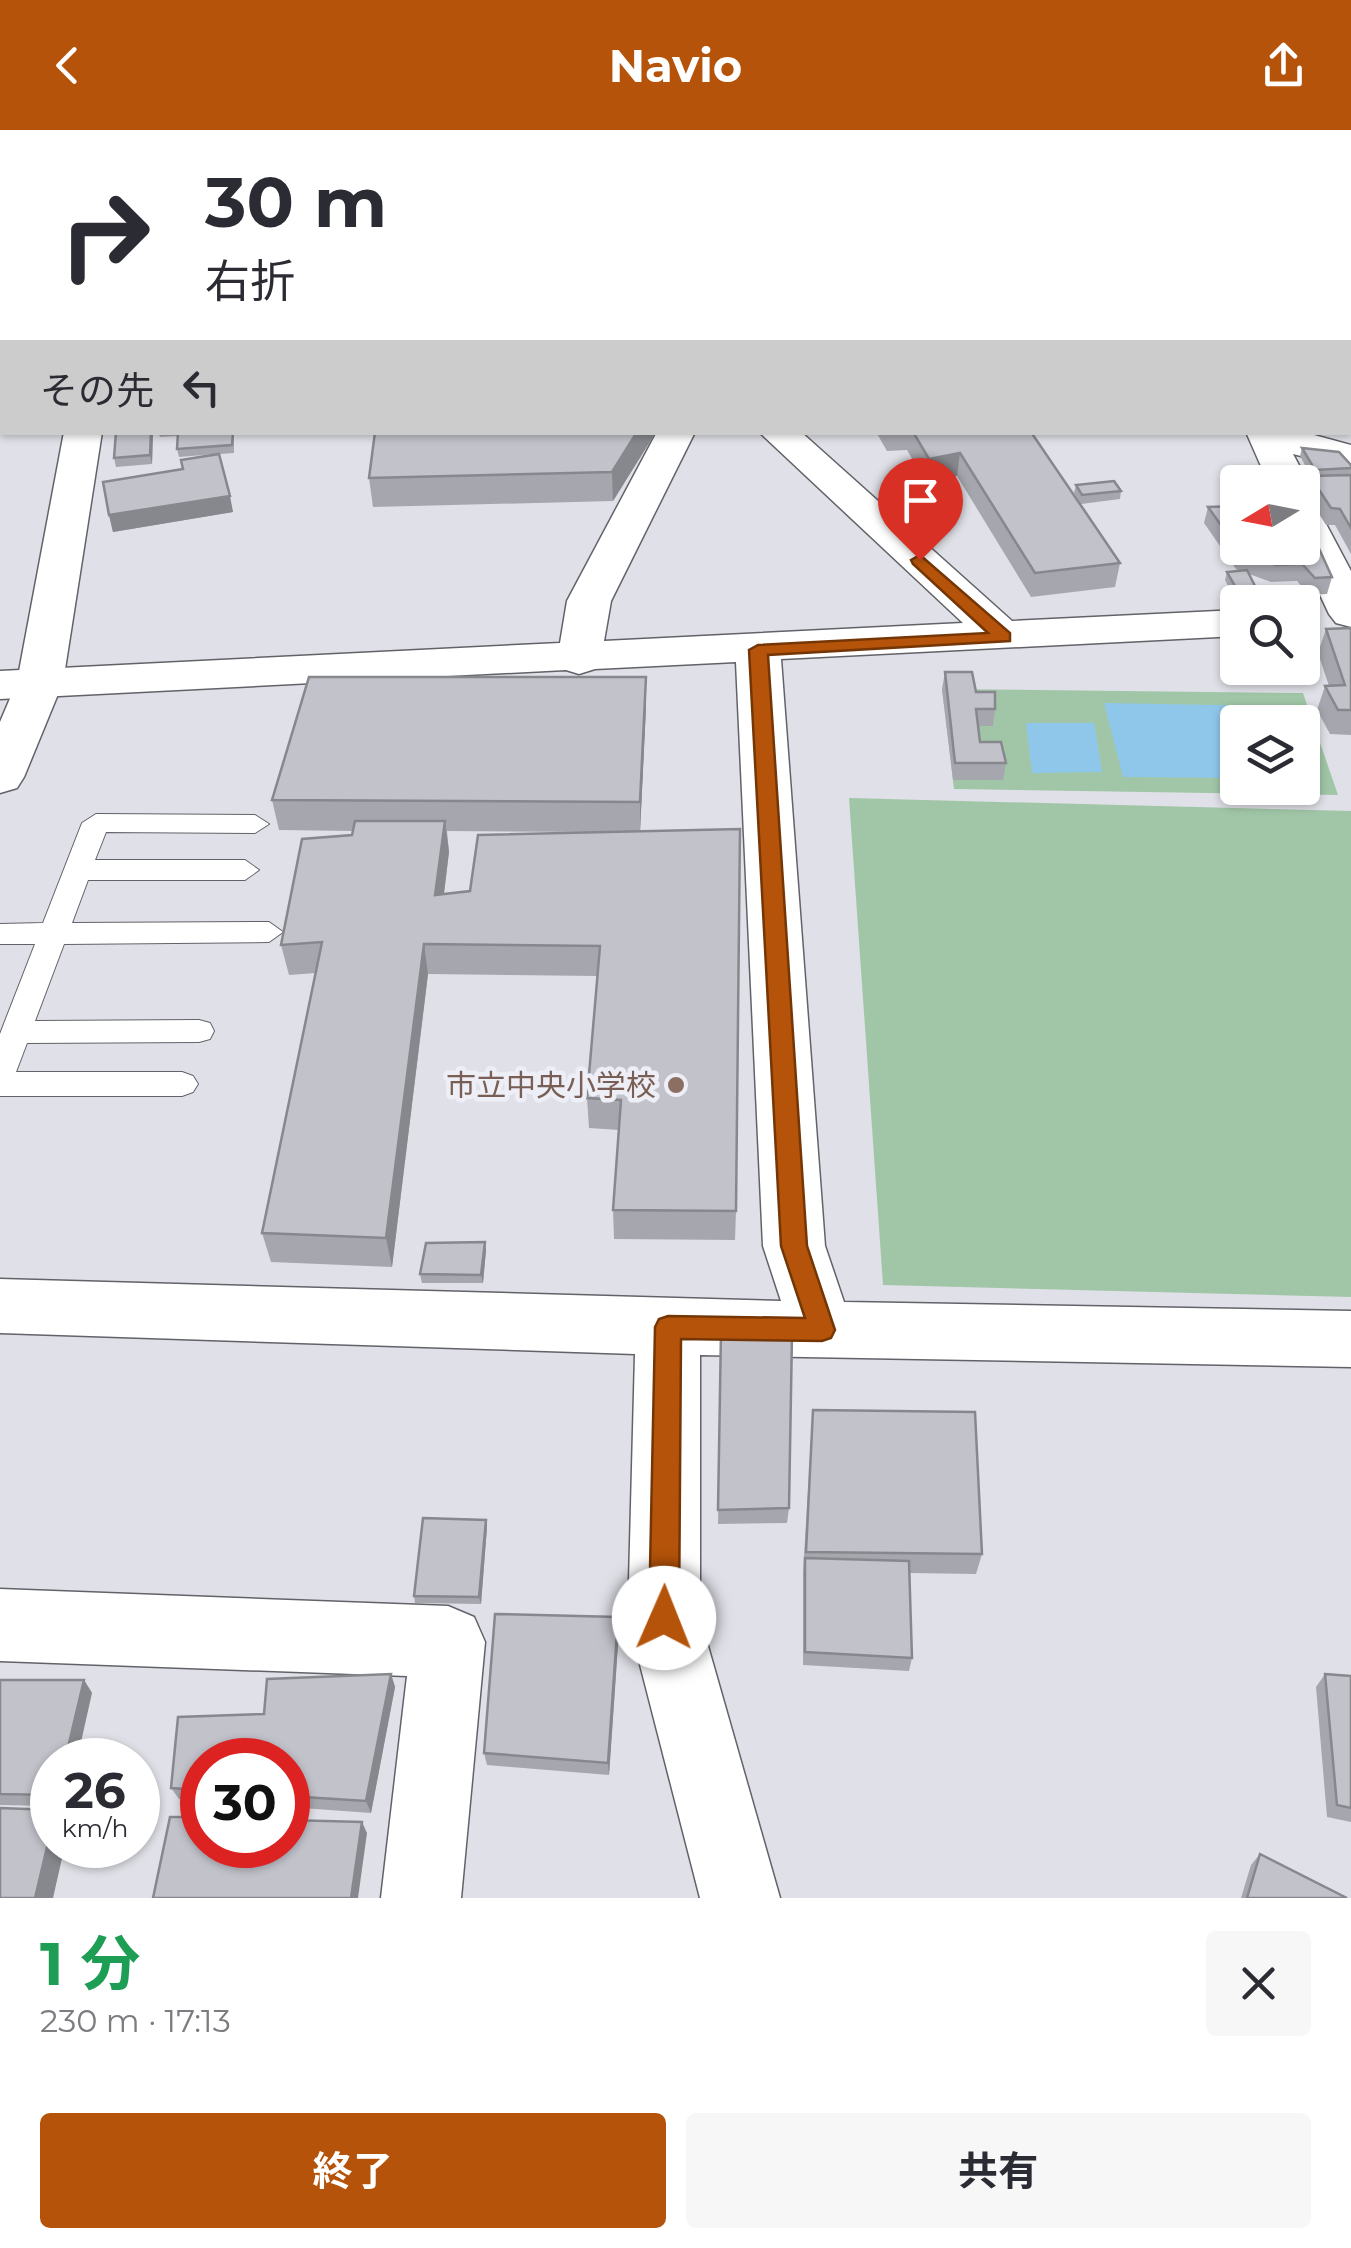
<!DOCTYPE html>
<html lang="ja">
<meta charset="utf-8">
<style>
body{margin:0;font-family:Montserrat,"Noto Sans JP",sans-serif;background:#f7f7f7;color:#2b2b33;height:100vh;display:flex;flex-direction:column;font-size:38px;white-space:nowrap}
*{box-sizing:border-box;margin:0}
p{font-size:32px;color:#7c7c81}
.icon{flex:none;width:55px;height:55px;fill:none;stroke:currentColor;stroke-width:2;stroke-linecap:round;stroke-linejoin:round}
.map{position:relative;height:1768px;overflow:hidden}
.details{display:flex;flex-direction:column;background:#fff;flex:1}
.details>*{flex:none}
.hud{position:absolute;left:0px;top:0px;width:1352px;height:305px;box-shadow:0 2px 8px #0004;background:#fff;color:#2b2b33;overflow:hidden}
.needle{width:65px;rotate:260deg}
.buttons{position:absolute;left:1220px;top:335px;display:grid;gap:20px}
.buttons a{display:grid;place-items:center;width:100px;height:100px;border-radius:10px;background:#fff;box-shadow:0 2px 8px #0004;font-size:50px}
.speed{position:absolute;left:30px;top:1608px;display:flex;gap:20px;font-size:50px;font-weight:700;text-align:center}
.speed>*{display:grid;place-content:center;width:130px;height:130px;border-radius:50%;background:#fff;box-shadow:0 2px 8px #0004;line-height:1}
.speed small{font-size:25px;font-weight:400}
.speed .limit{border:15px solid #d22;background:#fff;color:#111}
.pin{position:absolute;display:grid;place-items:center;width:85px;height:85px;color:#fff;margin:-102px -42px;border-radius:50% 50% 50% 0;rotate:-45deg;box-shadow:0 0 10px #0007}
.pin .icon{rotate:45deg}
.me{position:absolute;width:110px;margin:-55px;rotate:1deg;stroke-linejoin:round;filter:drop-shadow(0 0 8px #0008)}
.turn{display:flex;align-items:center;gap:35px;height:210px;padding:0 40px;font-size:45px}
.turn .icon{width:130px;height:130px;stroke-width:2.5}
.turn b{display:block;font-size:70px;line-height:85px}
.then{display:flex;align-items:center;height:95px;padding:0 40px;background:#0003;gap:20px;font-size:38px}
.round{display:grid;place-items:center;flex:none;width:105px;height:105px;border-radius:10px;background:#f7f7f7}
.summary{display:flex;align-items:center;justify-content:space-between;height:170px;padding:0 40px}
h1{font-size:60px;font-weight:700;line-height:75px;color:#1e9e55}
.cta{display:flex;gap:20px;margin-top:auto;padding:20px 40px}
.cta a{flex:1;height:115px;border-radius:10px;background:#b45309;color:#fff;font-size:40px;font-weight:700;line-height:115px;text-align:center}
.cta a+a{background:#f7f7f7;color:#2b2b33}
header{display:flex;justify-content:space-between;align-items:center;height:130px;padding:0 40px;background:#b45309;color:#fff;font-size:45px;font-weight:700}
.map>svg:first-child{display:block}
</style>
<header><svg class="icon" aria-label="back" viewBox="0 0 24 24"><path d="M15 5l-7 7 7 7"/></svg>Navio<svg class="icon" aria-label="share" viewBox="0 0 24 24"><path d="M12 15V3M7 8l5-5 5 5M5 13v7h14v-7"/></svg></header>
<div class="map">
<svg width="1351" height="1768" viewBox="0 0 1351 1768">
<rect width="100%" height="100%" fill="#e0e1e8"/>
<!-- green -->
<g fill="#a1c6a7" fill-rule="evenodd">
<path d="M942 559 1303 563 1338 665 954 659ZM1238 592H1302V658H1238Z"/>
<path d="M849 668 1351 681V1167L883 1155Z"/>
</g>
<!-- water -->
<g fill="#8fc7eb">
<path d="M1104 573 1279 576 1284 592H1238L1237 648 1123 647Z"/>
<path d="M1026 593H1094L1102 642 1032 643Z"/>
</g>
<g fill="none" stroke-linecap="round" stroke-linejoin="round">
<!-- lane casing -->
<g stroke="#626269" stroke-width="2">
<path id="lane" d="M96 684 255 685 269 694 255 703 106 702 95 730H245L259 740 245 750H88L72 793 269 792 283 802 269 812 64 814 35 891 199 890 210 893 214 901 210 909 199 912 27 913 16 942H182L193 946 198 954 193 962 182 966H0V904L35 814H0V794L43 793 82 693Z"/>
</g>
<!-- street casing -->
<g stroke="#626269" stroke-width="3">
<g id="street">
<path d="M554 0H584L585 2H556Z"/>
<path d="M700 0H731L733 2H702Z"/>
<rect x="1350" y="15" width="1" height="18"/>
<rect x="0" y="265" width="2" height="22"/>
<path d="M657 302H695L611 471 604 511 963 493 759 302H801L1012 491 1238 480V506L781 529 825 1116 844 1172 1351 1181V1237L700 1225V1488L780 1768H700L628 1488 635 1224 0 1203V1149L781 1171 763 1116 736 532 595 539 579 544 566 540 0 569V541L560 513 567 471Z"/>
<path d="M1246 302H1303L1351 315V339L1293 324 1308 352 1302 360V352H1268Z"/>
<path d="M1302 372 1316 375 1351 441V497L1336 493 1329 484 1298 418H1302Z"/>
<path d="M0 1459 448 1476 474 1487 485 1512 461 1768H381L407 1546 0 1531Z"/>
</g>
</g>
<!-- secondary casing -->
<g stroke="#626269" stroke-width="3">
<path id="secondary" d="M64 302H102L63 552 24 647 17 658 0 663V592L17 552Z"/>
</g>
<!-- lane -->
<use href="#lane" fill="#fff" fill-rule="evenodd"/>
<!-- street -->
<use href="#street" fill="#fff" fill-rule="evenodd"/>
<!-- secondary -->
<use href="#secondary" fill="#fff" fill-rule="evenodd"/>
</g>
<!-- wall -->
<g fill="#a6a7ae" fill-rule="evenodd">
<path d="M365 0H396L394 2H365Z"/>
<rect x="845" y="0" width="85" height="2"/>
<path d="M954 0H1025L1009 1 1008 2H955Z"/>
<path d="M1175 0H1229L1198 2H1178Z"/>
<rect x="0" y="222" width="2" height="44"/>
<path d="M153 302 152 334 116 337 114 328Z"/>
<path d="M158 302H234V323L219 324 233 382 113 402 109 385 183 339 215 324 179 327 177 319 178 306 160 307Z"/>
<path d="M656 302 613 371 373 377 369 348Z"/>
<path d="M876 302H1031L1120 433 1115 457 1031 467 957 346 926 352 907 320 887 321Z"/>
<path d="M1302 318 1351 335V424L1335 395H1326L1305 362 1311 346 1300 326Z"/>
<path d="M1076 355 1121 361 1120 369 1081 374 1074 363Z"/>
<path d="M1208 377 1302 418 1332 447 1327 464 1309 465 1297 451 1271 452 1249 444 1258 462 1255 471 1236 472 1225 450 1227 442 1240 441 1236 439 1204 393Z"/>
<path d="M1351 498V605L1330 604 1317 580 1325 556H1329L1318 523 1326 499Z"/>
<path d="M945 542 976 562 995 579 993 596H978L980 612 1006 633 1003 650H953L942 559Z"/>
<path d="M646 547V577L640 701 736 1081 735 1110 614 1109 613 1080 619 1000 589 998 587 968 597 846 428 844 392 1137 271 1132 262 1103 316 843 289 845 281 815 352 705 353 701 279 700 272 670ZM447 701 592 702 470 761 444 764 449 722Z"/>
<path d="M485 1112 486 1120 483 1153H422L420 1144Z"/>
<path d="M721 1201 789 1378 787 1393 718 1394Z"/>
<path d="M813 1280 982 1424 976 1444 910 1443 912 1528 909 1541 803 1535V1442Z"/>
<path d="M486 1390 487 1397 481 1474 415 1473 414 1466Z"/>
<path d="M618 1487 619 1500 609 1645 487 1635 484 1623Z"/>
<path d="M391 1544 395 1557 371 1683 288 1677V1630H202V1671L179 1669 171 1658 178 1587 264 1584 267 1549Z"/>
<path d="M1325 1544 1351 1546V1692L1327 1687 1316 1557Z"/>
<path d="M0 1550H84L92 1563 52 1630V1676L0 1675Z"/>
<path d="M1260 1724 1347 1768H1241L1251 1735Z"/>
</g>
<!-- shaded-wall -->
<g fill="#87888d">
<path d="M459 0H531L501 2H460Z"/>
<path d="M151 302H153L152 334 150 325Z"/>
<path d="M637 302H656L613 371 612 342Z"/>
<path d="M960 323 957 346 926 352 929 329Z"/>
<path d="M230 366 233 382 113 402 109 385Z"/>
<path d="M646 547V577L640 703V672Z"/>
<path d="M445 691 449 722 440 795 435 765Z"/>
<path d="M424 814 428 844 392 1137 386 1108Z"/>
<path d="M485 1112 486 1120 483 1153 481 1145Z"/>
<path d="M486 1390 487 1397 481 1474 479 1467Z"/>
<path d="M618 1487 619 1500 609 1645 608 1633Z"/>
<path d="M391 1544 395 1557 371 1683 366 1671Z"/>
<path d="M84 1550 92 1563 77 1630H65Z"/>
<path d="M362 1692 367 1703 358 1768H351Z"/>
<path d="M52 1696V1715H65L53 1768H35Z"/>
</g>
<!-- building -->
<g fill="#c1c2ca" stroke="#87888d" stroke-width="2.5">
<path d="M591 0H627L628 2H591Z"/>
<path d="M847 0H879V2H848Z"/>
<path d="M2 231V251H0V235Z"/>
<path d="M116 302H151L150 325 114 328Z"/>
<path d="M178 302H233L232 315 177 319Z"/>
<path d="M375 302H637L612 342 369 348Z"/>
<path d="M913 302H1031L1120 433 1035 443 960 323 929 329Z"/>
<path d="M1302 318 1339 322 1351 335V338L1315 340Z"/>
<path d="M219 324 230 366 109 385 103 352 183 339 181 330Z"/>
<path d="M1351 345V398L1340 379 1331 378 1310 346Z"/>
<path d="M1114 351 1121 361 1082 365 1076 355Z"/>
<path d="M1238 376V418H1302V413L1316 412 1332 447 1315 448 1302 434 1276 435 1241 423 1208 377Z"/>
<path d="M1247 440 1258 462 1239 463 1227 442Z"/>
<path d="M1351 498V580H1338L1325 556 1345 555 1326 499Z"/>
<path d="M945 542H972L976 562H995V579H976L980 612H1001L1006 633H955Z"/>
<path d="M309 547H646L640 672 272 670Z"/>
<path d="M355 691H445L435 765 470 761 478 705 740 699 736 1081 613 1080 621 970 587 968 600 816 424 814 386 1108 262 1103 322 812 281 815 302 709 352 705Z"/>
<path d="M485 1112 481 1145 420 1144 426 1113Z"/>
<path d="M721 1201 792 1205 789 1378 718 1380Z"/>
<path d="M813 1280 975 1282 982 1424 806 1422Z"/>
<path d="M423 1388 486 1390 479 1467 414 1466Z"/>
<path d="M805 1428 909 1431 912 1528 805 1522Z"/>
<path d="M495 1484 618 1487 608 1633 484 1623Z"/>
<path d="M391 1544 366 1671 288 1666V1630H202V1660L171 1658 178 1587 264 1584 267 1549Z"/>
<path d="M1325 1544 1351 1546V1678L1337 1675Z"/>
<path d="M0 1550H84L65 1630H52V1665L0 1664Z"/>
<path d="M0 1678 52 1680V1696L35 1768H0Z"/>
<path d="M170 1687H202V1715H288V1690L362 1692 351 1768H153Z"/>
<path d="M1260 1724 1347 1768H1247Z"/>
</g>
<!-- route -->
<path fill="#b45309" stroke="#753606" stroke-width="2.5" d="M920 425 1010 503V511L768 525 807 1116 835 1200 831 1208 822 1211 681 1209 679 1488 675 1498 664 1502 654 1498 649 1488 655 1197 659 1189 668 1186 805 1188 781 1116 749 520 758 515 988 503 913 434 911 430Z"/>
<!-- markers -->
<circle fill="#8d6e63" stroke="#edeef6" stroke-width="4" cx="676" cy="955" r="10"/>
<g text-anchor="middle" dominant-baseline="central" stroke-width="9" stroke-linejoin="round" paint-order="stroke">
<!-- education labels -->
<g font-size="30" fill="#785e54" stroke="#edeef6" text-anchor="end">
<text x="656" y="955">市立中央小学校</text>
</g>
</g>
</svg>
<div class="buttons">
<a><svg class="needle" viewBox="-14 -14 28 28"><path d="M0-13l5 13h-10z" fill="#e53935"/><path d="M0 13l5-13h-10z" fill="#7c7c81"/></svg></a>
<a><svg class="icon" aria-label="search" viewBox="0 0 24 24"><circle cx="10" cy="10" r="6"/><path d="M15 15l6 6"/></svg></a>
<a><svg class="icon" aria-label="layers" viewBox="0 0 24 24"><path d="M12 4l9 5-9 5-9-5zM3 14l9 5 9-5"/></svg></a>
</div>
<div class="speed"><div>26<small>km/h</small></div><div class="limit">30</div></div>
<div class="pin" style="left:920px;top:430px;background:#d93025"><svg class="icon" aria-label="arrive" viewBox="0 0 24 24"><path d="M6 21V4h12l-3 4 3 4H6"/></svg></div>
<svg class="me" style="left:664px;top:1488px" viewBox="-20 -20 40 40"><circle r="19" fill="#fff"/><path d="M0-13L10 11 0 6-10 11z" fill="#b45309"/></svg>
<div class="hud">
<div class="turn"><svg class="icon" aria-label="right" viewBox="0 0 24 24"><path d="M7 20v-9h11M14 6l5 5-5 5"/></svg><div><b>30 m</b>右折</div></div>
<div class="then">その先<svg class="icon" aria-label="left" viewBox="0 0 24 24"><path d="M17 20v-9H6M10 6l-5 5 5 5"/></svg></div>
</div>
</div>
<section class="details">
<div class="summary"><div><h1>1 分</h1><p>230 m · 17:13</p></div><a class="round"><svg class="icon" aria-label="close" viewBox="0 0 24 24"><path d="M6 6l12 12M18 6L6 18"/></svg></a></div>
<div class="cta"><a>終了</a><a>共有</a></div>
</section>
